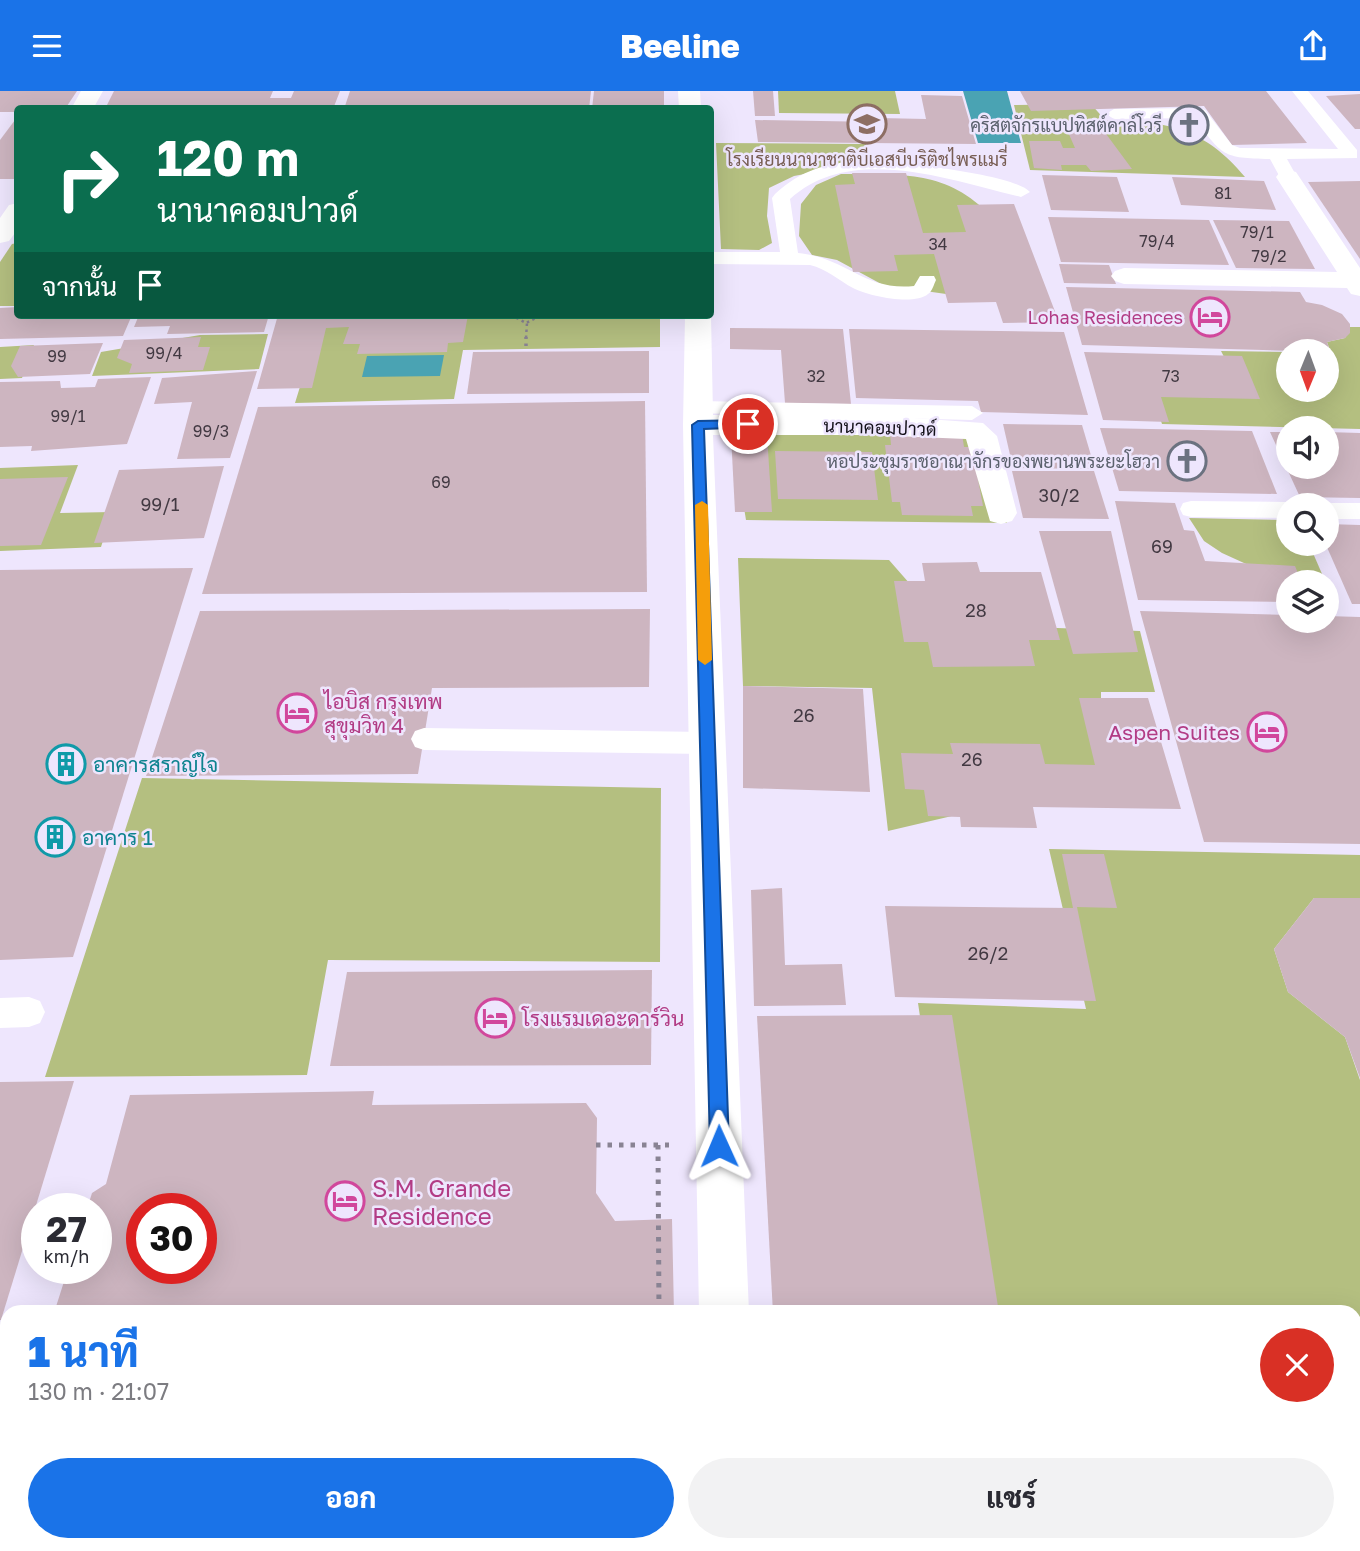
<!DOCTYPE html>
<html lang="th">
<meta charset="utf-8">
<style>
body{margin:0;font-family:"Golos Text",Sarabun,sans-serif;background:#f2f2f3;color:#2b2b33;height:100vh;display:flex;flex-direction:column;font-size:26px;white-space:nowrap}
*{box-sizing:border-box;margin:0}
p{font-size:23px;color:#7c7c81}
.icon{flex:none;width:38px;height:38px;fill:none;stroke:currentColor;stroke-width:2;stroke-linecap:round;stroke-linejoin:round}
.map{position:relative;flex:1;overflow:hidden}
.panel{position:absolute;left:0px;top:1214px;width:1362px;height:247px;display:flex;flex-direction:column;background:#fff;border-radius:21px 21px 0 0;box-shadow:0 7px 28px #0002}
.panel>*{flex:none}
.hud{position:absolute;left:14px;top:14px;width:700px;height:214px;border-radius:7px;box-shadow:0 7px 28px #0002;background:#0b6e4f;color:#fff;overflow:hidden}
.needle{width:46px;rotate:181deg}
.tools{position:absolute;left:1276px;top:248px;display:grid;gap:14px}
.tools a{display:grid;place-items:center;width:63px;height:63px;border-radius:50%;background:#fff;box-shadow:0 7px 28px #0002;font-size:35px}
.speed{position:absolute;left:21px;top:1102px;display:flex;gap:14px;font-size:35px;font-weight:700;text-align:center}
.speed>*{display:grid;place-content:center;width:91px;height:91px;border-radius:50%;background:#fff;box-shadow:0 7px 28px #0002;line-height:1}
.speed small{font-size:18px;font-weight:400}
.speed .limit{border:10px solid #d22;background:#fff;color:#111}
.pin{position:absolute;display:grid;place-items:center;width:60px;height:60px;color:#fff;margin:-30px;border:4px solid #fff;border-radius:50%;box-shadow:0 2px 7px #0007}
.me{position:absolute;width:77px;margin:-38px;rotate:359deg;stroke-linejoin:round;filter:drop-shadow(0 0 5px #0008)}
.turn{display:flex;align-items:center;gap:24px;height:147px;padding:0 28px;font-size:32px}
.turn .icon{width:91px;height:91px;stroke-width:2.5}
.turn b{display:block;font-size:49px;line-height:60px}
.then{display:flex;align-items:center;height:66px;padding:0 28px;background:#0003;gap:14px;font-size:26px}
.round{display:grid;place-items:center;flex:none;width:74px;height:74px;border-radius:37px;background:#f2f2f3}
.headline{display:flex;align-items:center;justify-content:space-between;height:119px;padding:0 28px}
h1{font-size:42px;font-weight:800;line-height:52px;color:#1a73e8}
.action{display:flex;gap:14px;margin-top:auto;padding:14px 28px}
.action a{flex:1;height:80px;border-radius:42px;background:#1a73e8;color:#fff;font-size:28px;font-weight:800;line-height:80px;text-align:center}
.action a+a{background:#f2f2f3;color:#2b2b33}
header{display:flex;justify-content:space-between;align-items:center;height:91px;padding:0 28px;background:#1a73e8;color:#fff;font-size:32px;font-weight:800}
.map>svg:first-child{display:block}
</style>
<header><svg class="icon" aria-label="menu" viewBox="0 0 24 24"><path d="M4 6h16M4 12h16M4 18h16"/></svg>Beeline<svg class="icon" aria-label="share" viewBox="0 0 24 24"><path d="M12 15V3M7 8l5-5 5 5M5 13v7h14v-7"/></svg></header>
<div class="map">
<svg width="1360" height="1460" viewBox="0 0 1360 1460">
<rect width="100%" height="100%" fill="#eee6fd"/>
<!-- green -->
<g fill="#b4bf80">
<path d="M778 0H895L900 23 779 22Z"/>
<path d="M1091 13 1105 29C1166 30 1205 37 1245 86L1030 79 1014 14Z"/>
<path d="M716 52 866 53 864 72 794 85 769 97 767 125 772 152 759 159 721 158Z"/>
<path d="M841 83C898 84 943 78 987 121L946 203 883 194 837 169 812 164 799 145 801 113 816 94Z"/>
<path d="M17 152V215H0V171L12 153Z"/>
<path d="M322 224H660V256L463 259 454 308 295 312Z"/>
<path d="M1350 236H1360V338L1162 333 1151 300 1242 301 1221 260 1288 261V299H1326L1327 262H1331L1327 251 1345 247Z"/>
<path d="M268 243 259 278 92 285 101 261 200 244Z"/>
<path d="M34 254 22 287 0 288V256Z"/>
<path d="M731 337 985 341 1007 432 746 429Z"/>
<path d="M78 374 60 422 112 421 101 456 0 460V377Z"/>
<path d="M1189 427 1288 429V453H1309L1326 492H1288L1222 462 1204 450Z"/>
<path d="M738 467 889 469 945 533 1140 540 1155 601H1101V690L888 740 872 597 743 595Z"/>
<path d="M142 687 661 697 660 871 328 869 307 984 45 986Z"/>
<path d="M1049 758 1360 764V807H1314L1274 858 1288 901 1345 946 1360 989V1247H1355L1354 1222 964 1221 918 912 1086 918Z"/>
</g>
<!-- water -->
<g fill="#4aa3b3">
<path d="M963 0H1007L1021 52H978Z"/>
<path d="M444 264 440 285 362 286 367 265Z"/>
</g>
<!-- building -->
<g fill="#cdb5c0" fill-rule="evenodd">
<path d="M0 0H77L65 18H18V21H0Z"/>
<path d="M114 0H273L270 7H291L294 0H340L333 18 239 15 238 18H105Z"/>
<path d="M350 0H591L589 18H344Z"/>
<path d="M594 0H664V18H592Z"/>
<path d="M753 0H773L775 25H755Z"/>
<path d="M1020 0H1266L1307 52 1232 54 1204 15 1031 20Z"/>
<path d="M1360 3V38H1355L1326 5Z"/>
<path d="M921 4 962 5 976 53 758 51 755 29 879 31V27L926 28Z"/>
<path d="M18 25V88H0V49Z"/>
<path d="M1064 32H1098L1132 78 1091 80 1086 74H1061L1062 79 1034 77 1029 50H1060L1063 57H1075Z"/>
<path d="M852 82H906L923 142 966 141 957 114 1014 113 1059 231 1003 232 996 211 948 212 934 163 894 164 898 180 853 181 835 94 855 93Z"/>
<path d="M1042 84 1117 86 1129 121 1051 119Z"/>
<path d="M1172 86 1264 90 1276 119 1181 114Z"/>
<path d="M1360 90V168L1308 91Z"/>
<path d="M1048 126 1209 129 1229 174 1061 171Z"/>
<path d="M1213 129 1289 130 1315 178 1236 177Z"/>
<path d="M1059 173 1109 174 1116 193 1064 192Z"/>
<path d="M1066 196 1300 201 1306 211 1322 214 1342 223 1350 233V242L1345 247 1327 251 1330 261 1082 254Z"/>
<path d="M18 216V224H132L123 245 0 248V217Z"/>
<path d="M139 224H269L264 241 167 243 170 235 134 236Z"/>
<path d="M278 224H468L463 251 448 252 447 261 357 263 360 253H343L349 236 326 237 312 297 257 298Z"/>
<path d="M730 237 843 238 851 313 785 312 781 259 730 258Z"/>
<path d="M849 238 1064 241 1088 324 981 321 978 310 856 307Z"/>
<path d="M201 246 198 256H210L203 279 129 282 132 273 117 267 124 249Z"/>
<path d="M103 252 90 283 18 286 11 275 20 255Z"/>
<path d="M649 260V302L467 303 473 261Z"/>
<path d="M1084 261 1242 265 1260 308 1161 306 1169 331 1103 329Z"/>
<path d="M257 280 230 367 177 368 192 311 154 313 162 287Z"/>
<path d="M151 286 127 353 31 360 32 355 0 356V291L60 290 61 297 95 296 98 288Z"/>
<path d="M645 310 647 501 202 503 258 316Z"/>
<path d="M1003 333 1082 334 1095 378 1013 377Z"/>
<path d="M1100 337 1252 340 1277 403 1119 400Z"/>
<path d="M1270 341H1288V376H1326V341L1360 342V407L1300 406Z"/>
<path d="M890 342 962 343 964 356H972L983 415H971L973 425 902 424 900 411H892L885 354H891Z"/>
<path d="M731 344H767L772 421H735Z"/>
<path d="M775 360 872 361 878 409 778 408Z"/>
<path d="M224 375 204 447 94 452 119 379Z"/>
<path d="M1012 380H1094L1109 428 1023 427Z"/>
<path d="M68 386 41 454 0 455V388Z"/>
<path d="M1115 410 1175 412 1184 439 1194 440 1205 470 1295 475 1302 492H1288V511L1138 509Z"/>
<path d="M1326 433 1360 434V513H1352L1326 454Z"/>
<path d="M1039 440H1111L1138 561 1073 563Z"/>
<path d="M977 471 980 481H1041L1060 549H1029L1035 575 933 576 928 551H904L894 490H925L922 472Z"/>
<path d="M193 477 73 866 0 869V479Z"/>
<path d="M650 518 649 596 432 597 418 683 146 685 200 520Z"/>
<path d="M1140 520 1288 524V530H1326V525L1360 526V753L1204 751Z"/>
<path d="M743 595 863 598 870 701 743 697Z"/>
<path d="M1079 607H1148L1181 718 1033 716 1037 737 961 736 960 726 928 725 924 699 905 698 901 662 953 663 950 652 1040 653 1045 673 1095 674Z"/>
<path d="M1062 763H1104L1117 817 1077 816 1096 910 895 906 885 815 1073 817Z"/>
<path d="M782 797 785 874 842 873 846 914 754 915 751 799Z"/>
<path d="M1314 807H1360V987L1345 946 1288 901 1274 858Z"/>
<path d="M652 879 651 974 330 975 347 881Z"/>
<path d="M952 924 999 1222H773L757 925Z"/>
<path d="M74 990 1 1229H0V991Z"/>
<path d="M374 1000 372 1014 586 1012 597 1027 596 1102 615 1130 672 1128 674 1222H54L68 1178H96V1118H87L92 1102 106 1093 130 1004ZM142 1118H201V1178H142Z"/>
<path d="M1354 1348H1360V1460H1300L1298 1454H1354Z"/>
<path d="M0 1403H7V1454H277L276 1460H0Z"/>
<path d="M312 1454H674V1460H311Z"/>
<path d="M790 1454H1163L1164 1460H790Z"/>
<path d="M1177 1454H1232L1233 1460H1179Z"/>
</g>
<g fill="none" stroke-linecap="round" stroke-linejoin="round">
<!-- path-far2 -->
<g stroke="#898393" stroke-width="2.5" stroke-dasharray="2.5 3.5" stroke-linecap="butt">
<path d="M511 224 526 232 542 224"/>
<path d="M526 247 527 232"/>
</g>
<!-- path-far1 -->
<path stroke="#898393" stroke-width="3.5" stroke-dasharray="2.5 4.5" stroke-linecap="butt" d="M526 255V246"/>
<!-- path -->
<g stroke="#898393" stroke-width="5" stroke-dasharray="4.5 7" stroke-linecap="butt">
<path d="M596 1054H669"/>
<path d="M658 1054 659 1222"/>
</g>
<!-- service -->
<g fill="#fff" fill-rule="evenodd">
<path d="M1292 0H1308L1357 59V67L1287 68 1297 86 1288 91 1282 90 1270 68C1222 67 1223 65 1194 27L1114 28 1106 23 1114 18 1199 17 1205 19 1232 54 1240 57 1338 58Z"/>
<path d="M860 69C889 70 1013 82 1030 101L1021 106C950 89 851 52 790 108L798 162C848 167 863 200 914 195L920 185H934L936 189C934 193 932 201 928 203 914 215 868 205 853 197 838 189 827 178 810 174L710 173V161H780L772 107 775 103C803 78 823 74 860 69Z"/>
<path d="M698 310 972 315 983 322 972 329 691 322 688 317Z"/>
<path d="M1191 410 1288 411 1297 415H1288V427L1191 426 1183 424 1180 418 1183 412Z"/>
<path d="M1326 412H1360V428H1326V415H1318Z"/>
<path d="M424 637 706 641 715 644 719 652 715 660 706 663 424 659 415 656 411 648 415 640Z"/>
<path d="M29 906 40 910 45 921 40 932 29 936 0 937V907Z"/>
</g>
<!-- minor -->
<g fill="#fff" fill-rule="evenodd">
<path d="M81 0H103L93 18H71Z"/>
<path d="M678 0H700L701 18H679Z"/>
<path d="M1288 79 1296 81 1360 177V205L1351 203 1347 197 1124 193 1115 190 1111 185 1115 180 1124 177 1337 181 1276 86 1280 81Z"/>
<path d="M18 112V138L9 150 0 152V127L9 114Z"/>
<path d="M685 224H711L713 324H872L983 332 997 345 1017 422 1012 430 1001 433 990 430 966 348 872 344H713L749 1222H699L683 334Z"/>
<rect x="706" y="1454" width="56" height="6"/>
</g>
</g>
<!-- route -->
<path fill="#1a73e8" stroke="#114b97" stroke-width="2" d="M748 329 754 333 753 336 704 338 729 1055 726 1062 719 1065 713 1062 710 1055 692 334 698 330Z"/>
<!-- slow -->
<path fill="#f59e0b" d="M702 410 708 414 712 569 705 574 698 569 695 414Z"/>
<!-- icons -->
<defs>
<g id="school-ring" transform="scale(2.0125)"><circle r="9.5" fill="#eee6fd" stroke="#8d6e63" stroke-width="1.5"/><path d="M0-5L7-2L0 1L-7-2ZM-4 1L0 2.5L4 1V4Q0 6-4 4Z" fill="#8d6e63"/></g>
<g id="church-ring" transform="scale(2.0125)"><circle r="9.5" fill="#eee6fd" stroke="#6b7280" stroke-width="1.5"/><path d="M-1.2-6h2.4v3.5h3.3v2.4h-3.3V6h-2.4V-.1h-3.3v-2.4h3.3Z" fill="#6b7280"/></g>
<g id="hotel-ring" transform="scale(2.0125)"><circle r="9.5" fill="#eee6fd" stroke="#d1479c" stroke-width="1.5"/><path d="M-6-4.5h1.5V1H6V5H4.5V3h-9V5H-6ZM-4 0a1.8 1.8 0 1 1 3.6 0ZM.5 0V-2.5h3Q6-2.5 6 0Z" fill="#d1479c"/></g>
<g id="building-ring" transform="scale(2.0125)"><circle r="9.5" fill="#eee6fd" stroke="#0f9aa8" stroke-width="1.5"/><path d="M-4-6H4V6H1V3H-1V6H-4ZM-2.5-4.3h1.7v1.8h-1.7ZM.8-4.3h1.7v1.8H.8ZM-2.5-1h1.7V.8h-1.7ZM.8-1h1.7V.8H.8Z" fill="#0f9aa8"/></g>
</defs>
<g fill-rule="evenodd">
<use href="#school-ring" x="867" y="33"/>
<use href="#church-ring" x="1189" y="34"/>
<use href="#hotel-ring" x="1210" y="226"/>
<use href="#church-ring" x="1187" y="370"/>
<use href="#hotel-ring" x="297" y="622"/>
<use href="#hotel-ring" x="1267" y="641"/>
<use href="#building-ring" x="66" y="673"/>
<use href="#building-ring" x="55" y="746"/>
<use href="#hotel-ring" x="495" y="927"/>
<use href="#hotel-ring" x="345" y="1110"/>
</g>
<g text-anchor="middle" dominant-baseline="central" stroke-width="5" stroke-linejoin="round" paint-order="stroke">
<!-- far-number labels -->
<g font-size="16" fill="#423942">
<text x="1223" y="102">81</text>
<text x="1257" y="141">79/1</text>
<text x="1157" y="150">79/4</text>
<text x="938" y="153">34</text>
<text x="1269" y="165">79/2</text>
<text x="164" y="262">99/4</text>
<text x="57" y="265">99</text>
<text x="816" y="285">32</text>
<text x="1171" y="285">73</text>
<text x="68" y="325">99/1</text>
<text x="211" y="340">99/3</text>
<text x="441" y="391">69</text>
</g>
<!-- far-worship labels -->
<g font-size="18" fill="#5b616d" stroke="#eee6fd" text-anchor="end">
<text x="1162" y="34">คริสตจักรแบปทิสต์คาล์โวรี</text>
<text x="1160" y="370">หอประชุมราชอาณาจักรของพยานพระยะโฮวา</text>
</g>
<!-- far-education labels -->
<g font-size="18" fill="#785e54" stroke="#eee6fd">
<text x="867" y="68">โรงเรียนนานาชาติบีเอสบีบริติชไพรแมรี่</text>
</g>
<!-- far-hotel labels -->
<g font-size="18" fill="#b23c85" stroke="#eee6fd" text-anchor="end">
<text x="1183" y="226">Lohas Residences</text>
</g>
<!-- far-street labels -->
<g font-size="18" fill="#131018" stroke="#eee6fd">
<text transform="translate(880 336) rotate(2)">นานาคอมปาวด์</text>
</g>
<!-- number labels -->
<g font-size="18" fill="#423942">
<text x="1059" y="404">30/2</text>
<text x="160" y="413">99/1</text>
<text x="1162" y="455">69</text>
<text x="976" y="519">28</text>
<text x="804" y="624">26</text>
<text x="972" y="668">26</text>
<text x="988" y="862">26/2</text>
</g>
<!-- hotel labels -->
<g font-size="21" fill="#b23c85" stroke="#eee6fd" text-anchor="start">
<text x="324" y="610">ไอบิส กรุงเทพ<tspan x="324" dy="24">สุขุมวิท 4</tspan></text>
<text x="1240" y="641" text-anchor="end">Aspen Suites</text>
<text x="522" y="927">โรงแรมเดอะดาร์วิน</text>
</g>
<!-- culture labels -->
<g font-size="21" fill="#0d838f" stroke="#eee6fd" text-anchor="start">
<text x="93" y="673">อาคารสราญ์ใจ</text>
<text x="82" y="746">อาคาร 1</text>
</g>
<!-- near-hotel labels -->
<g font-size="24" fill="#b23c85" stroke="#eee6fd" text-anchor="start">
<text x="372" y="1096">S.M. Grande<tspan x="372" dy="28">Residence</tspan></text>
</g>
</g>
</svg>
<div class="tools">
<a><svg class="needle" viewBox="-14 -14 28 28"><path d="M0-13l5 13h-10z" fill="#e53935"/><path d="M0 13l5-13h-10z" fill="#7c7c81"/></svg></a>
<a><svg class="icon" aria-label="sound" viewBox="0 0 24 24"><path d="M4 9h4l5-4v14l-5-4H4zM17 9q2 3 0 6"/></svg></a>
<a><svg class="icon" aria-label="search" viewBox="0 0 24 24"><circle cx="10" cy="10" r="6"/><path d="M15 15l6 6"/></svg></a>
<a><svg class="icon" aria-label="layers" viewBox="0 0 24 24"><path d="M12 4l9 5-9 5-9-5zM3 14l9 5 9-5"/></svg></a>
</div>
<div class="speed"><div>27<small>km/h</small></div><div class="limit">30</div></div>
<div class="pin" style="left:748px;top:333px;background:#d93025"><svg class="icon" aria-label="arrive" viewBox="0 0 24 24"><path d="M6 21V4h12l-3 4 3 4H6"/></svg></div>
<svg class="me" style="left:719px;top:1055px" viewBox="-20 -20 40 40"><path d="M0-17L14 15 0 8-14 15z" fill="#1a73e8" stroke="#fff" stroke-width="4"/></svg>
<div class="hud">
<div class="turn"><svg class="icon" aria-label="right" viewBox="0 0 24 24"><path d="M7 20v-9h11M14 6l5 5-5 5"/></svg><div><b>120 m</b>นานาคอมปาวด์</div></div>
<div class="then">จากนั้น<svg class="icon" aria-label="arrive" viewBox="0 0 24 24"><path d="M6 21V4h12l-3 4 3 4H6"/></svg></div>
</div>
<section class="panel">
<div class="headline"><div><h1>1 นาที</h1><p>130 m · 21:07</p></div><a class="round" style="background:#d93025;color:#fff"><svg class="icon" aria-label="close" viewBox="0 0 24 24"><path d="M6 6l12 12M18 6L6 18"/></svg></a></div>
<div class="action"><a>ออก</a><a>แชร์</a></div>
</section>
</div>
